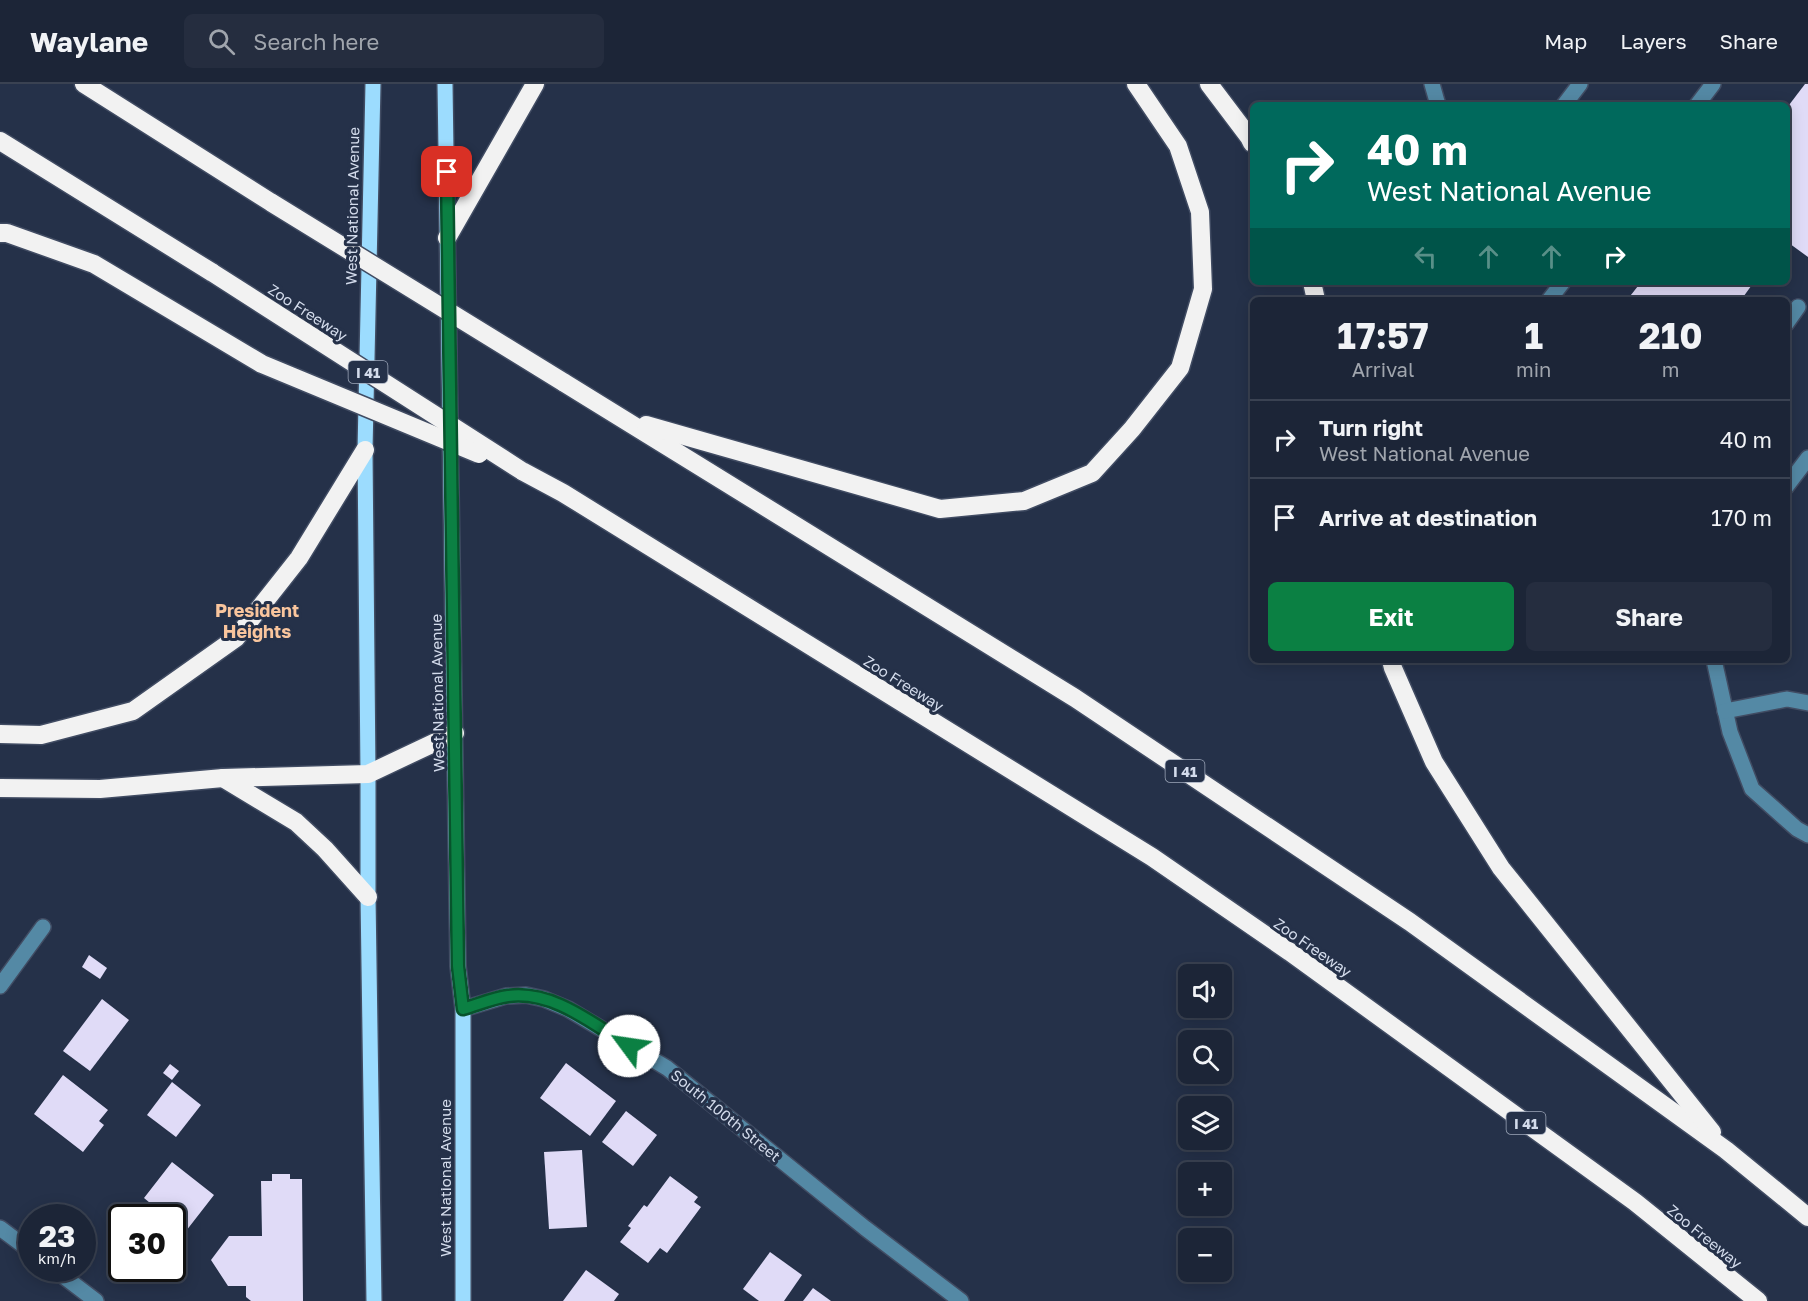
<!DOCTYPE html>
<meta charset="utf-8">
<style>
body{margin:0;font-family:"Golos Text",sans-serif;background:#252d3f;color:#f1f3f6;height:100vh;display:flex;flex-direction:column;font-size:22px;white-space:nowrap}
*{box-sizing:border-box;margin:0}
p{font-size:20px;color:#a0a5ad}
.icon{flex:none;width:33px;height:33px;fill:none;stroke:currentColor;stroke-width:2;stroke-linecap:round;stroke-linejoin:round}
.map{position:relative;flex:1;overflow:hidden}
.panel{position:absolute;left:1250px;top:213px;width:540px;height:366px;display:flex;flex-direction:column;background:#1c2537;border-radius:9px;box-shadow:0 3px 15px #0003,0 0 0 2px #3a4252}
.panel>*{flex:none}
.top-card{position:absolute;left:1250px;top:18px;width:540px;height:183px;border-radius:9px;box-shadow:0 3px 15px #0003,0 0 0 2px #3a4252;background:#00695c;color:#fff;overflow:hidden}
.fabs{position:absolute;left:1178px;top:880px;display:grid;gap:12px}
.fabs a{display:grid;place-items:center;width:54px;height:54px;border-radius:9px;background:#1c2537;box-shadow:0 3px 15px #0003,0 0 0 2px #3a4252;font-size:30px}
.speed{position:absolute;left:18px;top:1120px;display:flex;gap:12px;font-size:30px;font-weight:700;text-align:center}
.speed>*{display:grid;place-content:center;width:78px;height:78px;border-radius:50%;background:#1c2537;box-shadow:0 3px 15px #0003,0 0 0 2px #3a4252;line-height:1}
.speed small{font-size:15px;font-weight:400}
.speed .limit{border:3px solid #111;border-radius:9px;background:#fff;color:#111}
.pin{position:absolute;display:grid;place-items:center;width:51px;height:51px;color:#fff;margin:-26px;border-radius:12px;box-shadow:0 3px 9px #0006}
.me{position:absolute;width:66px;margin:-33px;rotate:301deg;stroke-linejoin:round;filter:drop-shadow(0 0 4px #0008)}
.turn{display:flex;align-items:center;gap:21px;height:126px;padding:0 18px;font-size:27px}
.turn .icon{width:78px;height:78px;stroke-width:2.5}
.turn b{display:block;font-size:42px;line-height:51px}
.lanes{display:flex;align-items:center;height:57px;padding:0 18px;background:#0003;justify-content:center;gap:30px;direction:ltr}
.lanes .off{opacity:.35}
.eta{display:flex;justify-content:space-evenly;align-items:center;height:102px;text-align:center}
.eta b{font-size:36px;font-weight:700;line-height:42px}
.action{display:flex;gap:12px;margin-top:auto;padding:12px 18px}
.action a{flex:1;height:69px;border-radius:9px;background:#0b8043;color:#fff;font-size:24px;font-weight:700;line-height:69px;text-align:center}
.action a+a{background:#252d3f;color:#f1f3f6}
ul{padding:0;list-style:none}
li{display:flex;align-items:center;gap:18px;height:78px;padding:0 18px;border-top:2px solid #3a4252}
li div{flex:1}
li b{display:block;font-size:22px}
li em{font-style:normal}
header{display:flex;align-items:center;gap:36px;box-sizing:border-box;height:84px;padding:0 30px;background:#1c2537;border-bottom:2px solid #3a4252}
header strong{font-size:28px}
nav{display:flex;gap:33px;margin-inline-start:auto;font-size:21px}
.search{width:420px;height:54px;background:#252d3f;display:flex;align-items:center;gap:15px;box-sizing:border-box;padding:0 21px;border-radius:9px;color:#a0a5ad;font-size:22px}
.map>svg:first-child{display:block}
</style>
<header>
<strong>Waylane</strong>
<div class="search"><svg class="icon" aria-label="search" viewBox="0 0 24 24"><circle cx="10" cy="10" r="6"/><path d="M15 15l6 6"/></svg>Search here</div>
<nav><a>Map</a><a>Layers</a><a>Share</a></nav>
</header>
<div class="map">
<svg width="1808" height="1217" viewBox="0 0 1808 1217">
<rect width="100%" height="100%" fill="#253149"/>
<!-- building -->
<g fill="#e0dbf7">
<path d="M1805 0H1808V173L1786 157V25Z"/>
<path d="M1632 198H1754L1741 216H1627L1638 202Z"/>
<path d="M89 871 107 884 100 895 82 883Z"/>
<path d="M102 915 129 936 90 987 63 967Z"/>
<path d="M566 979 616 1017 590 1052 540 1014Z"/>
<path d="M170 980 179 987 172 996 163 989Z"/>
<path d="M63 991 108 1026 99 1037 104 1041 83 1068 34 1030Z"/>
<path d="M172 998 201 1021 176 1053 147 1031Z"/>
<path d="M626 1027 657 1051 633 1082 602 1058Z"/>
<path d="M582 1066 587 1143 549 1145 544 1068Z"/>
<path d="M172 1078 214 1111 186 1147 176 1140 172 1143V1134H157L161 1128 144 1114Z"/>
<path d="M272 1090H290V1095H302L303 1217H251L246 1213V1202H228L211 1176 229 1152H262L261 1097H272Z"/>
<path d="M670 1092 698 1113 694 1118 701 1123 667 1169 660 1164 648 1179 620 1158 631 1144 628 1142 644 1121 647 1123Z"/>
<path d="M770 1168 802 1191 784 1217H759L743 1205Z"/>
<path d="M586 1186 619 1210 614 1217H563Z"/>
<path d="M813 1204 831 1217H803Z"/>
</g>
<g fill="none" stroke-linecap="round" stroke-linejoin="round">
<!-- minor casing -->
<g stroke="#414c63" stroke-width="18">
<g id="minor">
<path d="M1432 0 1438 21"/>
<path d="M1564 21 1580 0"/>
<path d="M1697 21 1713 0"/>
<path d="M1549 216 1563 198"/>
<path d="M1786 240 1798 223"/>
<path d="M1786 403 1808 374"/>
<path d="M1714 576 1730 648 1752 705 1797 745 1808 751"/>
<path d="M1725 627 1787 615 1808 619"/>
<path d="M0 902 43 843"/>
<path d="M463 925 506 912 526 911 544 915 568 925 667 984 865 1144 961 1217"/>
<path d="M0 1144 32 1168"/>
<path d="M54 1185 96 1217"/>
</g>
</g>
<!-- major casing -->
<g stroke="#414c63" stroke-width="18">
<g id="major">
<path d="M373 0 365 366 368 690V813L374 1217"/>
<path d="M445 0 458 882 463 925V1217"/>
</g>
</g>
<!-- highway casing -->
<g stroke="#414c63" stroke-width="21">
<g id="highway">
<path d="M84 0 272 119"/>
<path d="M1209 0 1249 53 1252 59"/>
<path d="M0 57 213 189"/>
<path d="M0 149H7L94 180 262 280"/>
<path d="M447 154 535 0"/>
<path d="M1312 198 1316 216"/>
<path d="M563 298 1075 614 1410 838 1726 1066 1808 1133"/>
<path d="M646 341 940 425 1024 417 1092 389 1132 345 1180 284 1203 205 1200 128 1178 62 1136 0"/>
<path d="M522 387 563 409 1152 773 1290 868 1635 1118 1758 1217"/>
<path d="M1391 576 1393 584 1434 678 1501 784 1712 1048"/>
<path d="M0 650 41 651 133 627 236 554 299 474 365 366"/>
<path d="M223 694 296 738 325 765 368 813"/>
<path d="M0 704 100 705 223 694 368 690 455 649"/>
</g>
</g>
<!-- minor -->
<use href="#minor" stroke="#5489a5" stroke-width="15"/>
<!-- major -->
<use href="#major" stroke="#9cdcfe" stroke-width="15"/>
<!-- highway -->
<use href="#highway" stroke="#f2f2f2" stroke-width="18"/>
<!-- highway-bridge casing -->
<g stroke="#414c63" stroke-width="21" stroke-linecap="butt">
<g id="highway-bridge">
<path d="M272 119 563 298"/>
<path d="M213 189 522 387"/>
<path d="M262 280 479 370"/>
</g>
</g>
<!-- highway-bridge -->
<use href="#highway-bridge" stroke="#f2f2f2" stroke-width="18"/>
</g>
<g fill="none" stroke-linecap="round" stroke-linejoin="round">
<!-- route casing -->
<g stroke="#07532c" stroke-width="15">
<path id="route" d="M447 88 458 882 463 925C477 921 493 914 508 912 553 906 593 940 629 962"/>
</g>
<!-- route -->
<use href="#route" stroke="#0b8043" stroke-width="10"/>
</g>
<g text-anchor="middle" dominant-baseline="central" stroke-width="6" stroke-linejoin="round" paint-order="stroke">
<!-- shield labels -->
<g fill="#253149" stroke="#9fa8ba" stroke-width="1.5">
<rect x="348.5" y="277" width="39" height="22" rx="4.5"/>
<rect x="1165.5" y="676" width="39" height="22" rx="4.5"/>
<rect x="1506.5" y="1028" width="39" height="22" rx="4.5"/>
</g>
<g font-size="14" font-weight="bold" fill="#d3dbeb">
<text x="368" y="288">I 41</text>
<text x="1185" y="687">I 41</text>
<text x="1526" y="1039">I 41</text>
</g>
<!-- street labels -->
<g font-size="15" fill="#d3dbeb" stroke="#253149">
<text transform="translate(352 122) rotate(-89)">West National Avenue</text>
<text transform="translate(308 228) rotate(33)">Zoo Freeway</text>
<text transform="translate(904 599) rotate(32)">Zoo Freeway</text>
<text transform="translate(437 609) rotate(-91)">West National Avenue</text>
<text transform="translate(1313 863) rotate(35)">Zoo Freeway</text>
<text transform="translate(726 1031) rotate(39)">South 100th Street</text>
<text transform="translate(445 1094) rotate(-90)">West National Avenue</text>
<text transform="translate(1705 1152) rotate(39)">Zoo Freeway</text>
</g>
<!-- quarter labels -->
<g font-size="18" font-weight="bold" fill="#f9c59d" stroke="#253149">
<text x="257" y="526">President<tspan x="257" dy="21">Heights</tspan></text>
</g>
</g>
</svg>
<div class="fabs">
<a><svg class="icon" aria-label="sound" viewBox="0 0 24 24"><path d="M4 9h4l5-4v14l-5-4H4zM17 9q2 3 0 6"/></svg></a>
<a><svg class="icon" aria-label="search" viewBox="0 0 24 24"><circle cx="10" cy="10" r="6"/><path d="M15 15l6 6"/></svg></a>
<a><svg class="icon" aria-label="layers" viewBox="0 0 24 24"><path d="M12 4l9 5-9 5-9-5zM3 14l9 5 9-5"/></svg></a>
<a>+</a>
<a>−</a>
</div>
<div class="speed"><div>23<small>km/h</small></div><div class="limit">30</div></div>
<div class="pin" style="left:447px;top:88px;background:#d93025"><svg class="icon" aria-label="arrive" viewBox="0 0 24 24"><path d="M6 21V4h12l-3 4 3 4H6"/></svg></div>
<svg class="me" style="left:629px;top:962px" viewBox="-20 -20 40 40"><circle r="19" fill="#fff"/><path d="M0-13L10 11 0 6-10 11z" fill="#0b8043"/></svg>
<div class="top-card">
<div class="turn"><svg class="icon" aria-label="right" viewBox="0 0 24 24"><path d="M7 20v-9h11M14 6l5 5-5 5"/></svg><div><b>40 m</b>West National Avenue</div></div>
<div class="lanes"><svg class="icon off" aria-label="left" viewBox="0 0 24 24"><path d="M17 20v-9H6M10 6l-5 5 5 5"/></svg><svg class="icon off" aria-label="ahead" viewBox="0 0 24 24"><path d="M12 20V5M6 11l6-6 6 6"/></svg><svg class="icon off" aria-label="ahead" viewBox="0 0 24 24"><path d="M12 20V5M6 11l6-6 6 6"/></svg><svg class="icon" aria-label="right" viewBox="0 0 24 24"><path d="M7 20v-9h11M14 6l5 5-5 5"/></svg></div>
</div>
<section class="panel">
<div class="eta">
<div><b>17:57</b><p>Arrival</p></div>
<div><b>1</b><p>min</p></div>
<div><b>210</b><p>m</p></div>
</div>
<ul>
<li><svg class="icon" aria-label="right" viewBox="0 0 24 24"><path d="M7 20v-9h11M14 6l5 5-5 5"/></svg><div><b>Turn right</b><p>West National Avenue</p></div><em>40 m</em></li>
<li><svg class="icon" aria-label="arrive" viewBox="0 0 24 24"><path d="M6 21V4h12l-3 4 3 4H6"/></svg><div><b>Arrive at destination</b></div><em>170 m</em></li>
</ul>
<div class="action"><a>Exit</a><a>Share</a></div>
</section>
</div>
